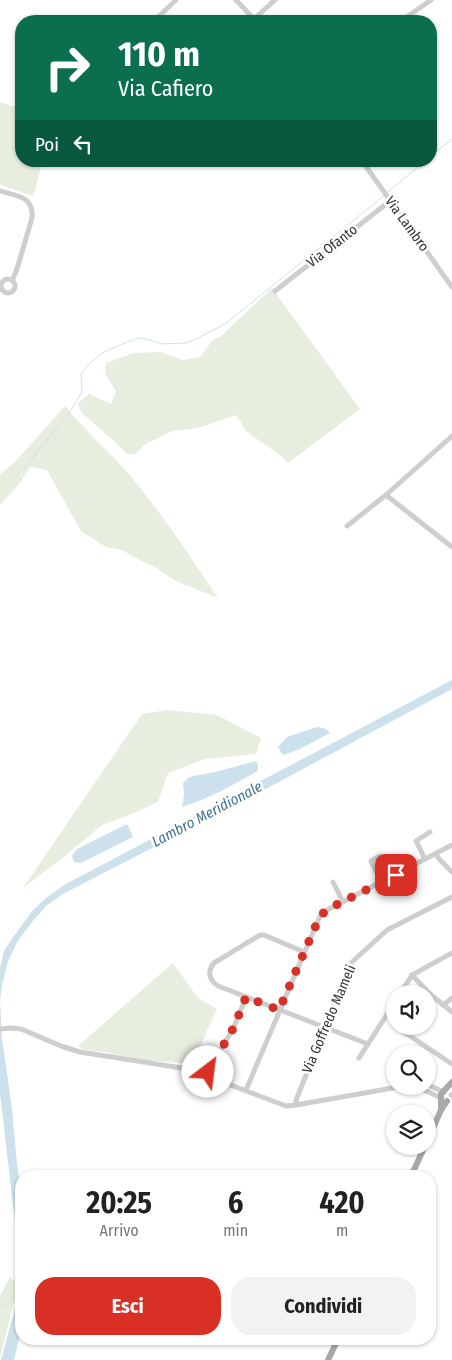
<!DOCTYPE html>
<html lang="it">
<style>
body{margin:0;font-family:"Fira Sans Condensed",sans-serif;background:#f2f2f2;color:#222;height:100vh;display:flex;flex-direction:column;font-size:19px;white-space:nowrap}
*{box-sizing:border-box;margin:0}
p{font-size:16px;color:#767676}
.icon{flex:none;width:28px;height:28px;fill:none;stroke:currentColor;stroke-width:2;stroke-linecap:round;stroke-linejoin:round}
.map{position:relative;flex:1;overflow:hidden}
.panel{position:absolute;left:15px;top:1170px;width:421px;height:175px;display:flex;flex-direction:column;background:#fff;border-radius:20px;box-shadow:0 1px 4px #0004}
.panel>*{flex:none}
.hud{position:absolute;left:15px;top:15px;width:422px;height:152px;border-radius:20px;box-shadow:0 1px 4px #0004;background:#0b6e4f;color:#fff;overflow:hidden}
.buttons{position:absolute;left:386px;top:985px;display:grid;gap:10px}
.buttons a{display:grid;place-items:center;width:50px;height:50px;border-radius:50%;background:#fff;box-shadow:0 1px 4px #0004;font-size:25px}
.pin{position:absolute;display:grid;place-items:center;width:42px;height:42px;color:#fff;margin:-21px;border-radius:10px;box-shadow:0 2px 8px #0006}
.me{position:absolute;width:55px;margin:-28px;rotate:30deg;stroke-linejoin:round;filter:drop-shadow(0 0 4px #0008)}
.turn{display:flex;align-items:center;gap:18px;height:105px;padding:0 20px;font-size:22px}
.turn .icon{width:65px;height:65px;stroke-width:2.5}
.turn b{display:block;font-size:35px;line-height:42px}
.then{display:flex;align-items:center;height:48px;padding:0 20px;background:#0003;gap:10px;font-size:19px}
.eta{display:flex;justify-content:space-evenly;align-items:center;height:85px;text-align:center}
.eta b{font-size:30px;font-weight:700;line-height:35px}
.action{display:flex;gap:10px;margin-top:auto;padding:10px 20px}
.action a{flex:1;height:58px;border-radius:20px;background:#d93025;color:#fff;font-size:20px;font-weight:700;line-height:58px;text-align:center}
.action a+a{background:#f2f2f2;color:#222}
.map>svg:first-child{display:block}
</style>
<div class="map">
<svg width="452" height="1360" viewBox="0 0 452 1360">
<rect width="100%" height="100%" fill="#fff"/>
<!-- green -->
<g fill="#e7eddf">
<path d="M0 102 21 109V161H43L33 196 0 185Z"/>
<path d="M272 288 360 409 288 463 280 455 247 432 236 415 198 428 172 431 146 444 135 454H127L114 441 82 413 77 404 89 394 111 404 116 391 105 374 106 363 134 353 160 352 183 360 200 357 212 341 221 336Z"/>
<path d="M65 406C86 432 112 454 133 479 164 517 191 558 218 598L176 581 153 566 143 562 122 550 106 547 81 531 47 470 30 467 19 484 0 505V474L14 463Z"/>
<path d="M167 710 217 715 261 738 256 754 205 759 168 773 158 802 134 813 102 825 65 856 23 888 142 714Z"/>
<path d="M173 963 198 998 217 1009 191 1066 183 1063 143 1060 104 1052 84 1050 78 1046Z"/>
<path d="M10 1277 18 1285 0 1358V1296Z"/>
</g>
<!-- water -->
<g fill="#cde1ec">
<path d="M452 680V689L247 799 63 894 46 906 32 922 17 942 8 962 2 985 0 1001 2 1038 12 1109 17 1164 21 1192V1260L17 1239 0 1093V968L4 951 11 940 33 910 45 899 64 885Z"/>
<path d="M317 727 326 729 330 733 298 750 283 755 278 747 287 737Z"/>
<path d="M256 761 258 765V771C233 785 209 799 182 807L184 795 183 783 189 777 215 772Z"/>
<path d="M127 824 133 837 81 863 74 862 72 856 77 849Z"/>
<path d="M21 1277V1331L14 1360H1L21 1287Z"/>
</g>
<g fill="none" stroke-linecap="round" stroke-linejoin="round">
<!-- stream -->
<g stroke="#cde1ec" stroke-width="1">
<path d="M431 156 452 139"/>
<path d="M388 192 425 161"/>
<path d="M0 492 31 461 38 450 68 415 82 392 81 376 82 372 90 363 102 353 125 343 138 338 146 339 163 344 185 343 192 341 225 324 385 195"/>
<path d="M0 1308 21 1292"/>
</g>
<!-- minor -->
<g stroke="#cecece" stroke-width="5">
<path d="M236 0 256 21"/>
<path d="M254 19 275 0"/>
<path d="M154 21 176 0"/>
<path d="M401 21 431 0"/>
<path d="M362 161 452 287"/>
<path d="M0 191C17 196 34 196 32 218L17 269 12 281"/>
<circle cx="8" cy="286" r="7"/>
<path d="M275 291 390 201"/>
<path d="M386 495 452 547"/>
<path d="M347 526 386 495 452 436"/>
<path d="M436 854 439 859 452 872"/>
<path d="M380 856 371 861 381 882"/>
<path d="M425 859 416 841 430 832"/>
<path d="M333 882 343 902"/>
<path d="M304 952 264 935H260L214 963C207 971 209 980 218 986L368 1044"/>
<path d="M412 975 430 994 452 1012"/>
<path d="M400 994 412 975 452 953"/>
<path d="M443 1005 452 998"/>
<path d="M395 1026 452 1064"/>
<path d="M0 1029 11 1028 21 1029 61 1046 80 1052 188 1069 286 1106 296 1105 404 1086"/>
<path d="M359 1058 395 1002"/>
<path d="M206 1075 234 1027 246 997"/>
<path d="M428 1085 444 1092"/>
<path d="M416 1086 441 1098"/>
<path d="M246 1090 320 916 329 909 452 845"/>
<path d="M451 1095 452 1096"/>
<path d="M296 1105V1100L351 963 387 930 452 897"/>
</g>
<!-- major -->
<g stroke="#a9a9a9" stroke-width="6">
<path d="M441 1109V1094L452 1082"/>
<path d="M428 1140 441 1110 447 1101"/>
<path d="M411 1176 425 1146"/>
<path d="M328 1360 338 1339"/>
</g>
</g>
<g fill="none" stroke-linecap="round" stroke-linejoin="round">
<!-- route -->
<path stroke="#d93025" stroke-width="9" stroke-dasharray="0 16.2" d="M208 1072 234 1027 246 997 279 1010 320 916 328 909 396 875"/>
</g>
<g text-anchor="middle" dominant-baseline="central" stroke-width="5" stroke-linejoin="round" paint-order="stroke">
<!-- street labels -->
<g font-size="14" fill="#313131" stroke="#fff">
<text transform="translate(407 224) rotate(54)">Via Lambro</text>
<text transform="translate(332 246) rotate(-38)">Via Ofanto</text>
<text transform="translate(329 1019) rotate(-67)">Via Goffredo Mameli</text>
</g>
<!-- water labels -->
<g font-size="15" font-style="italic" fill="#407591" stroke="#fff">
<text transform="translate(207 814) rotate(-28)">Lambro Meridionale</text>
</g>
</g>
</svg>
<div class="buttons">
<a><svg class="icon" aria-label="sound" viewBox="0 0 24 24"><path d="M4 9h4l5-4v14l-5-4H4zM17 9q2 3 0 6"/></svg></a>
<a><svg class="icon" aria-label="search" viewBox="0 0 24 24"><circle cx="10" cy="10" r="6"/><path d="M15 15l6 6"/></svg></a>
<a><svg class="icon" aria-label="layers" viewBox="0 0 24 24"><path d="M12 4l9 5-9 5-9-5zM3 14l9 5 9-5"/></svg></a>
</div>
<div class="pin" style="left:396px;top:875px;background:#d93025"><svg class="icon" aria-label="arrive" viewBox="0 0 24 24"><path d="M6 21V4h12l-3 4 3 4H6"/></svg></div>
<svg class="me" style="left:208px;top:1072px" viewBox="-20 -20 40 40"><circle r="19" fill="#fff"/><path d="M0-13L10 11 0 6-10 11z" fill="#d93025"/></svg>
<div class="hud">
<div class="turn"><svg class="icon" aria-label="right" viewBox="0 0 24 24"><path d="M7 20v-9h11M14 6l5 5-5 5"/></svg><div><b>110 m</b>Via Cafiero</div></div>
<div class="then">Poi<svg class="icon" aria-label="left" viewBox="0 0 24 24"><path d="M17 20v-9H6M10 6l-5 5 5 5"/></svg></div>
</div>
<section class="panel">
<div class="eta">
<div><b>20:25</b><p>Arrivo</p></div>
<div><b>6</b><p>min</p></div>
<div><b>420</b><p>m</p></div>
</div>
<div class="action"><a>Esci</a><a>Condividi</a></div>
</section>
</div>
